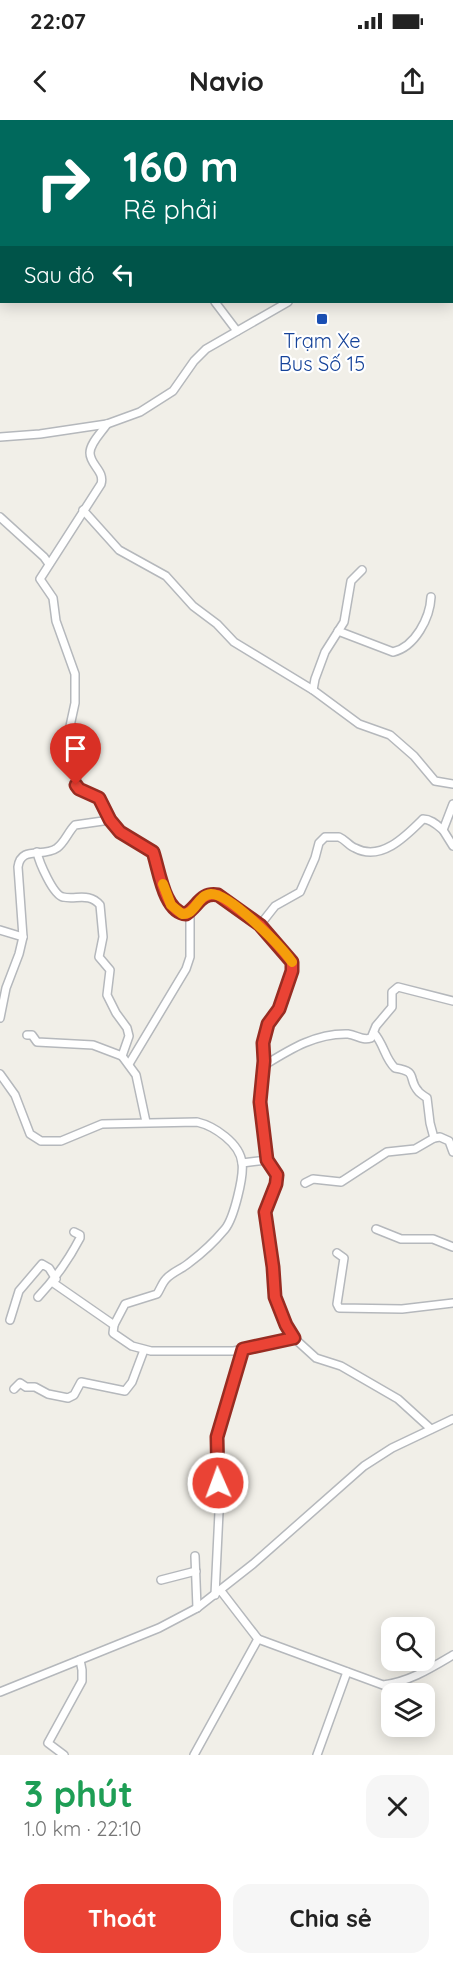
<!DOCTYPE html>
<html lang="vi">
<meta charset="utf-8">
<style>
body{margin:0;font-family:Quicksand,sans-serif;background:#f6f6f6;color:#222;height:100vh;display:flex;flex-direction:column;font-size:22px;white-space:nowrap}
*{box-sizing:border-box;margin:0}
p{font-size:20px;color:#767676}
.icon{flex:none;width:33px;height:33px;fill:none;stroke:currentColor;stroke-width:2;stroke-linecap:round;stroke-linejoin:round}
.map{position:relative;height:1635px;overflow:hidden}
.panel{display:flex;flex-direction:column;background:#fff;flex:1}
.panel>*{flex:none}
.guide{position:absolute;left:0px;top:0px;width:453px;height:183px;box-shadow:0 3px 15px #0003;background:#00695c;color:#fff;overflow:hidden}
.buttons{position:absolute;left:381px;top:1497px;display:grid;gap:12px}
.buttons a{display:grid;place-items:center;width:54px;height:54px;border-radius:12px;background:#fff;box-shadow:0 3px 15px #0003;font-size:30px}
.pin{position:absolute;display:grid;place-items:center;width:51px;height:51px;color:#fff;margin:-62px -26px;border-radius:50% 50% 50% 0;rotate:-45deg;box-shadow:0 0 6px #0007}
.pin .icon{rotate:45deg}
.me{position:absolute;width:66px;margin:-33px;rotate:358deg;stroke-linejoin:round;filter:drop-shadow(0 0 4px #0008)}
.turn{display:flex;align-items:center;gap:21px;height:126px;padding:0 24px;font-size:27px}
.turn .icon{width:78px;height:78px;stroke-width:2.5}
.turn b{display:block;font-size:42px;line-height:51px}
.then{display:flex;align-items:center;height:57px;padding:0 24px;background:#0003;gap:12px;font-size:22px}
.round{display:grid;place-items:center;flex:none;width:63px;height:63px;border-radius:18px;background:#f6f6f6}
.headline{display:flex;align-items:center;justify-content:space-between;height:102px;padding:0 24px}
h1{font-size:36px;font-weight:700;line-height:45px;color:#1e9e55}
.primary-button{display:flex;gap:12px;margin-top:auto;padding:12px 24px}
.primary-button a{flex:1;height:69px;border-radius:18px;background:#ea4335;color:#fff;font-size:24px;font-weight:700;line-height:69px;text-align:center}
.primary-button a+a{background:#f6f6f6;color:#222}
.status{display:flex;justify-content:space-between;align-items:center;height:42px;padding:0 30px;background:#fff;direction:ltr}
.status svg{height:16px;fill:currentColor}
header{display:flex;justify-content:space-between;align-items:center;height:78px;padding:0 24px;background:#fff;font-size:27px;font-weight:700}
.map>svg:first-child{display:block}
</style>
<div class="status"><b>22:07</b><svg viewBox="0 0 49 12"><path d="M0 12V9h3v3zM5 12V6h3v6zM10 12V3h3v9zM15 12V0h3v12zM26 1h20v11H26zM47 4h2v5h-2z"/></svg></div>
<header><svg class="icon" aria-label="back" viewBox="0 0 24 24"><path d="M15 5l-7 7 7 7"/></svg>Navio<svg class="icon" aria-label="share" viewBox="0 0 24 24"><path d="M12 15V3M7 8l5-5 5 5M5 13v7h14v-7"/></svg></header>
<div class="map">
<svg width="453" height="1635" viewBox="0 0 453 1635">
<rect width="100%" height="100%" fill="#f1efe8"/>
<g fill="none" stroke-linecap="round" stroke-linejoin="round">
<!-- minor casing -->
<g stroke="#b5b8bc" stroke-width="10">
<g id="minor">
<path d="M41 0V2"/>
<path d="M452 158H453"/>
<path d="M215 182 237 211"/>
<path d="M107 304C102 312 90 323 90 333 90 345 105 351 101 364L40 459 53 478 56 501 75 554V583L67 620 79 669 99 678 110 700 120 713 153 732C159 749 165 793 186 794 198 786 201 772 218 775L260 805 292 842V851L279 889 267 906 263 923 264 941 260 982 267 1040 277 1055 276 1064 265 1092 273 1147 275 1177 286 1205 294 1218"/>
<path d="M0 317 40 314 107 304 140 292 173 271 194 241 206 229 288 182"/>
<path d="M83 390 119 430 166 456 193 486 217 504 234 522 313 570 359 604 390 615 414 636 435 661 453 664"/>
<path d="M0 397 44 437 49 444"/>
<path d="M338 511 393 532C415 527 430 498 431 477"/>
<path d="M313 570 315 559 325 532 344 502 351 461 362 450"/>
<path d="M453 684 443 710 453 726"/>
<path d="M37 732C39 742 53 775 63 777 76 780 89 772 100 785L103 817 99 837 110 850 107 875 116 893 127 908 129 916 122 936 136 955 146 1002"/>
<path d="M260 805 275 786 300 772 315 738 319 723 325 717H339C346 720 349 726 355 728 381 742 406 716 423 699 431 699 437 705 443 710"/>
<path d="M0 810 23 817"/>
<path d="M0 898 6 868 19 834 23 817 18 747C21 725 43 738 57 728 65 722 68 712 75 705L110 700"/>
<path d="M374 913C384 924 385 939 395 948 420 952 406 958 419 972 421 974 424 976 427 978L430 1003 434 1018"/>
<path d="M27 915H32L37 922 93 925 122 936"/>
<path d="M129 944 186 849 190 837V792"/>
<path d="M263 946C289 930 315 913 348 914 357 915 362 921 371 918L376 906 392 887V872L398 867 453 881"/>
<path d="M0 954 15 975 30 1014 41 1021H61L102 1004 197 1002C214 1006 240 1023 242 1043 244 1056 234 1098 225 1109 215 1121 201 1134 189 1143 182 1149 172 1152 166 1159 162 1163 160 1170 157 1174L125 1184 114 1205 113 1213 132 1226 151 1231H234L294 1218 316 1238 341 1246 398 1279 431 1309"/>
<path d="M242 1043 267 1040"/>
<path d="M305 1063 313 1059 341 1062 387 1032 415 1029 434 1018 440 1017 449 1021 453 1032"/>
<path d="M376 1109 401 1119H433L453 1127"/>
<path d="M337 1133 344 1138 337 1184 339 1188 402 1189 453 1183"/>
<path d="M52 1162 114 1205"/>
<path d="M38 1177C55 1159 68 1141 80 1118V1115L74 1112"/>
<path d="M10 1200 19 1171 42 1144 49 1148 56 1159"/>
<path d="M14 1269 20 1263 26 1267H35L48 1274 68 1278 74 1275 81 1262 125 1271 132 1262 144 1230"/>
<path d="M195 1436 197 1488"/>
<path d="M161 1460 196 1451"/>
<path d="M221 1471 258 1519"/>
<path d="M215 1475 219 1392 217 1316 243 1229"/>
<path d="M0 1572 159 1508 197 1488 253 1444 364 1346 392 1328 453 1299"/>
<path d="M64 1635 48 1623 82 1561V1550L80 1540"/>
<path d="M194 1635 258 1519 383 1565C409 1562 431 1548 453 1535"/>
<path d="M317 1635 347 1552"/>
</g>
</g>
<!-- minor -->
<use href="#minor" stroke="#fff" stroke-width="7"/>
</g>
<g fill="none" stroke-linecap="round" stroke-linejoin="round">
<!-- route casing -->
<g stroke="#982c22" stroke-width="15">
<path id="route" d="M76 665 79 669 99 678 110 700 120 712 153 732C159 749 164 793 186 794 198 786 201 772 218 775L260 805 292 842V851L279 889 268 904 263 923 264 941 260 982 267 1040 277 1055 276 1064 265 1092 273 1147 275 1177 286 1205 294 1218 243 1229 217 1317 218 1363"/>
</g>
<!-- route -->
<use href="#route" stroke="#ea4335" stroke-width="10"/>
<!-- slow -->
<path stroke="#f59e0b" stroke-width="10" d="M163 764 171 785 182 794C196 795 197 775 211 774 229 773 281 826 292 842"/>
</g>
<!-- markers -->
<rect fill="#1a4fb4" stroke="#fff" stroke-width="2" x="316" y="193" width="12" height="12" rx="3"/>
<g text-anchor="middle" dominant-baseline="central" stroke-width="4.5" stroke-linejoin="round" paint-order="stroke">
<!-- transit labels -->
<g font-size="20" fill="#164399" stroke="#fff">
<text x="322" y="220">Trạm Xe<tspan x="322" dy="23">Bus Số 15</tspan></text>
</g>
</g>
</svg>
<div class="buttons">
<a><svg class="icon" aria-label="search" viewBox="0 0 24 24"><circle cx="10" cy="10" r="6"/><path d="M15 15l6 6"/></svg></a>
<a><svg class="icon" aria-label="layers" viewBox="0 0 24 24"><path d="M12 4l9 5-9 5-9-5zM3 14l9 5 9-5"/></svg></a>
</div>
<div class="pin" style="left:76px;top:665px;background:#d93025"><svg class="icon" aria-label="arrive" viewBox="0 0 24 24"><path d="M6 21V4h12l-3 4 3 4H6"/></svg></div>
<svg class="me" style="left:218px;top:1363px" viewBox="-20 -20 40 40"><circle r="17" fill="#ea4335" stroke="#fff" stroke-width="3"/><path d="M0-11L8 9 0 5-8 9z" fill="#fff"/></svg>
<div class="guide">
<div class="turn"><svg class="icon" aria-label="right" viewBox="0 0 24 24"><path d="M7 20v-9h11M14 6l5 5-5 5"/></svg><div><b>160 m</b>Rẽ phải</div></div>
<div class="then">Sau đó<svg class="icon" aria-label="left" viewBox="0 0 24 24"><path d="M17 20v-9H6M10 6l-5 5 5 5"/></svg></div>
</div>
</div>
<section class="panel">
<div class="headline"><div><h1>3 phút</h1><p>1.0 km · 22:10</p></div><a class="round"><svg class="icon" aria-label="close" viewBox="0 0 24 24"><path d="M6 6l12 12M18 6L6 18"/></svg></a></div>
<div class="primary-button"><a>Thoát</a><a>Chia sẻ</a></div>
</section>
